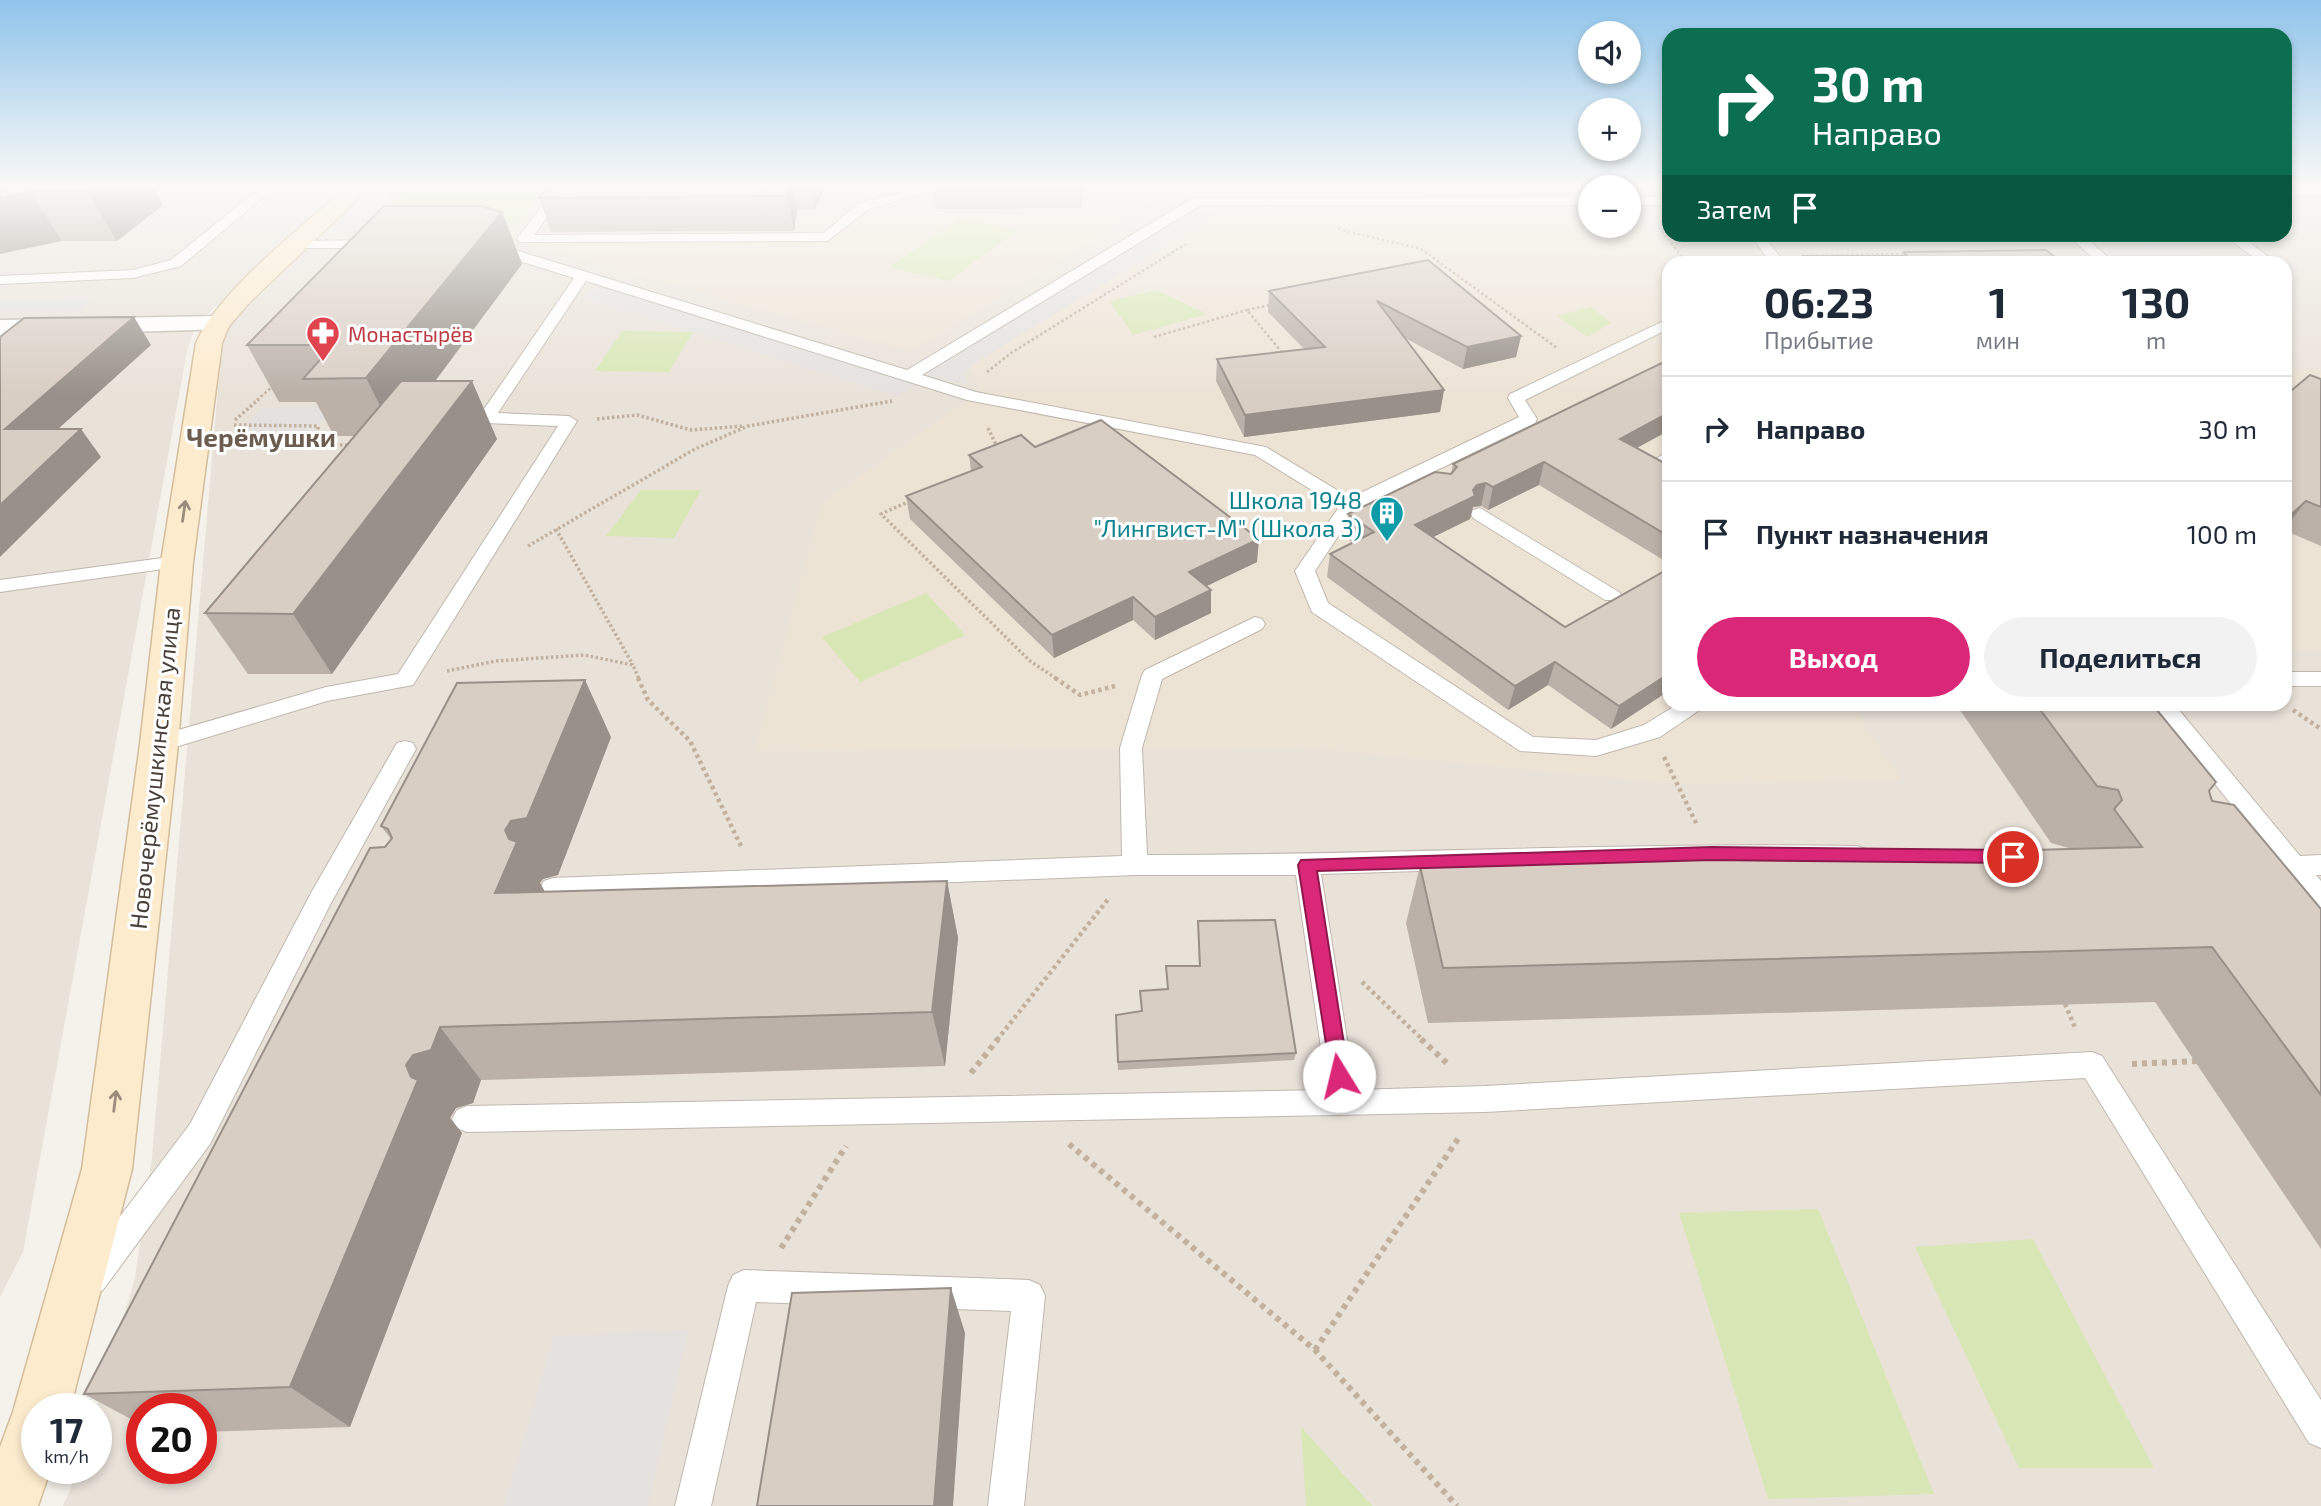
<!DOCTYPE html>
<html lang="ru">
<meta charset="utf-8">
<style>
body{margin:0;font-family:"Exo 2",sans-serif;background:#f2f2f3;color:#1f2937;height:100vh;display:flex;flex-direction:column;font-size:26px;white-space:nowrap}
*{box-sizing:border-box;margin:0}
p{font-size:23px;color:#747a83}
.icon{flex:none;width:38px;height:38px;fill:none;stroke:currentColor;stroke-width:2;stroke-linecap:round;stroke-linejoin:round}
.map{position:relative;flex:1;overflow:hidden}
.sheet{position:absolute;left:1662px;top:256px;width:630px;height:455px;display:flex;flex-direction:column;background:#fff;border-radius:21px;box-shadow:0 4px 10px #0003}
.sheet>*{flex:none}
.guide{position:absolute;left:1662px;top:28px;width:630px;height:214px;border-radius:21px;box-shadow:0 4px 10px #0003;background:#0b6e4f;color:#fff;overflow:hidden}
.tools{position:absolute;left:1578px;top:21px;display:grid;gap:14px}
.tools a{display:grid;place-items:center;width:63px;height:63px;border-radius:50%;background:#fff;box-shadow:0 4px 10px #0003;font-size:35px}
.speed{position:absolute;left:21px;top:1393px;display:flex;gap:14px;font-size:35px;font-weight:700;text-align:center}
.speed>*{display:grid;place-content:center;width:91px;height:91px;border-radius:50%;background:#fff;box-shadow:0 4px 10px #0003;line-height:1}
.speed small{font-size:18px;font-weight:400}
.speed .limit{border:10px solid #d22;background:#fff;color:#111}
.pin{position:absolute;display:grid;place-items:center;width:60px;height:60px;color:#fff;margin:-30px;border:4px solid #fff;border-radius:50%;box-shadow:0 2px 7px #0007}
.me{position:absolute;width:77px;margin:-38px;rotate:351deg;stroke-linejoin:round;filter:drop-shadow(0 0 5px #0008)}
.turn{display:flex;align-items:center;gap:24px;height:147px;padding:0 35px;font-size:32px}
.turn .icon{width:91px;height:91px;stroke-width:2.5}
.turn b{display:block;font-size:49px;line-height:60px}
.then{display:flex;align-items:center;height:66px;padding:0 35px;background:#0003;gap:14px;font-size:26px}
.eta{display:flex;justify-content:space-evenly;align-items:center;height:119px;text-align:center}
.eta b{font-size:42px;font-weight:700;line-height:49px}
.action{display:flex;gap:14px;margin-top:auto;padding:14px 35px}
.action a{flex:1;height:80px;border-radius:42px;background:#db2777;color:#fff;font-size:28px;font-weight:700;line-height:80px;text-align:center}
.action a+a{background:#f2f2f3;color:#1f2937}
ul{padding:0;list-style:none}
li{display:flex;align-items:center;gap:21px;height:105px;padding:0 35px;border-top:2px solid #e0e1e3}
li div{flex:1}
li b{display:block;font-size:26px}
li em{font-style:normal}
.map>svg:first-child{display:block}
</style>
<div class="map">
<svg width="2321" height="1506" viewBox="0 0 2321 1506">
<rect width="100%" height="100%" fill="#f5f1eb"/>
<!-- residential -->
<g fill="#e9e2d9" fill-rule="evenodd">
<path d="M0 184H347L196 325 187 351 23 1252 0 1297Z"/>
<path d="M374 184H1669L1670 234H2286V184H2321V1506H63L79 1468H96V1409L135 1278 152 1157 222 342 231 323ZM1591 187H1629V226H1591ZM1670 262H2286V704H1670ZM142 1409H201V1468H142Z"/>
</g>
<!-- education -->
<g fill="#ede3d5">
<path d="M406 184H1158L1160 198 911 352 493 233 357 234Z"/>
<path d="M1225 210H1591V226H1629L1631 210 1669 263 1670 704H1851L1902 780 1677 784 1301 747 755 751 821 504 981 390 970 366Z"/>
<path d="M2321 369V650L2286 651V370Z"/>
</g>
<!-- green -->
<g fill="#d8e7b5">
<path d="M409 184H547L520 223 365 228Z"/>
<path d="M960 218 1017 231 948 281 889 267Z"/>
<path d="M1157 290 1207 314 1133 335 1110 301Z"/>
<path d="M1591 307 1611 323 1587 337 1557 316Z"/>
<path d="M622 331 693 332 669 372 595 371Z"/>
<path d="M641 490H701L674 538 606 536Z"/>
<path d="M926 593 965 635 860 682 822 637Z"/>
<path d="M1818 1209 1934 1494 1768 1499 1679 1213Z"/>
<path d="M2033 1239 2154 1468H2019L1915 1247Z"/>
<path d="M1301 1427 1372 1506H1306Z"/>
</g>
<!-- parking -->
<g fill="#e4e1df">
<path d="M1194 204 1217 214 970 366 964 373 967 384 914 375 924 381 897 396 582 297 604 282 911 375Z"/>
<path d="M2187 243 2214 262H2122L2099 244Z"/>
<path d="M92 299 80 310H0V300Z"/>
<path d="M334 406 306 441 230 443 261 408Z"/>
<path d="M688 1330 648 1506H504L554 1336Z"/>
</g>
<g fill="none" stroke-linecap="round" stroke-linejoin="round">
<!-- lane casing -->
<g stroke="#c0b7ad" stroke-width="2">
<g id="lane">
<path d="M265 184H279L181 266 133 278 0 284V276L133 270 171 260Z"/>
<path d="M558 184H570L534 235 824 233 859 203 921 188 927 192 869 209 827 241 519 242 517 239Z"/>
<rect x="2286" y="187" width="35" height="8"/>
<path d="M1591 197V205H1201L922 375 976 392 1266 447 1350 498 1519 417 1508 398 1510 394 1670 318V328L1525 400 1537 419 1535 423 1356 509 1315 571 1328 603 1533 737 1596 740 1644 725 1678 704H1704L1701 709 1660 737 1596 756 1520 751 1312 612 1295 571 1339 507 1255 455 967 400 586 281 498 413 569 416 577 421 413 685 327 701 159 752 151 750 148 744 151 738 326 687 398 674 558 426 486 423 478 418 574 278 485 250V244H495L907 370 1193 198Z"/>
<rect x="1629" y="197" width="41" height="8"/>
<path d="M1750 234H1762L1784 262H1770Z"/>
<path d="M2066 234H2082L2113 262H2098Z"/>
<path d="M2222 234H2239L2275 262H2260Z"/>
<path d="M298 241 378 240 385 244 378 248H293V242Z"/>
<path d="M1670 450V474L1649 463Z"/>
<path d="M1480 508 1619 592 1622 596 1619 600H1605L1473 518 1471 514 1473 510Z"/>
<path d="M177 556 184 558 187 562 184 566 0 592V580Z"/>
<path d="M1255 617 1262 619 1265 624 1262 629 1162 679 1142 748 1147 855C1384 855 1620 842 1857 846L1866 849 1869 856 1866 863 1857 866 1711 862 1321 874 1355 1090 1485 1086 2092 1052 2102 1056 2321 1400V1448L2309 1443 2085 1078 1485 1112 467 1132 457 1128 452 1119 457 1110 467 1106 1327 1090 1296 875H1135L553 898 544 895 540 888 544 881 553 878 1122 856 1120 748 1142 675 1145 670Z"/>
<rect x="2286" y="672" width="35" height="14"/>
<path d="M2151 704H2174L2300 856 2321 855V875H2316L2321 881V909C2300 902 2299 880 2275 872L2272 865 2275 859Z"/>
<path d="M405 741 413 743 416 749 330 905 210 1144 103 1290 92 1295 81 1290 76 1279 81 1268 190 1124 311 893 397 743Z"/>
<path d="M744 1270 1029 1280 1040 1285 1045 1296 1024 1506H988L1011 1311 756 1302 711 1506H675L728 1286 733 1275Z"/>
</g>
</g>
<!-- street casing -->
<g stroke="#c0b7ad" stroke-width="3">
<path id="street" d="M217 316 226 319 230 324 226 329 0 336V320Z"/>
</g>
<!-- secondary casing -->
<g stroke="#d3bd9c" stroke-width="3">
<path id="secondary" d="M350 184H373L248 304 229 326 222 343 193 562 178 744 132 1169 70 1409H37V1468H51L38 1506H0V1447L13 1412 82 1169 140 744 161 562 196 343C219 290 305 225 350 184Z"/>
</g>
<!-- path-far3 -->
<g stroke="#c2b19f" stroke-width="2.5" stroke-dasharray="2.5 2.5" stroke-linecap="butt">
<path d="M389 194H402L411 184"/>
<path d="M1659 227 1686 262"/>
<path d="M1338 229 1421 249 1557 348"/>
<path d="M1801 256 1908 254"/>
<path d="M1274 304 1247 310 1284 355"/>
<path d="M1154 337 1247 310"/>
<path d="M987 372 1011 353 1186 244"/>
<path d="M257 400 273 386"/>
</g>
<!-- path-far2 -->
<g stroke="#c2b19f" stroke-width="3.5" stroke-dasharray="2.5 2.5" stroke-linecap="butt">
<path d="M597 419 637 415 691 430 744 426"/>
<path d="M235 420 259 399"/>
<path d="M234 425 318 426V445H350"/>
<path d="M988 428 998 449"/>
<path d="M910 501 881 514 1030 661 1057 679"/>
<path d="M556 529 633 665"/>
<path d="M528 546 695 449 748 426 892 401"/>
<path d="M447 671 496 661 584 655 633 665 639 679"/>
</g>
<!-- path-far1 -->
<g stroke="#c2b19f" stroke-width="4.5" stroke-dasharray="3.5 3.5" stroke-linecap="butt">
<path d="M638 678 648 700 690 741 742 848"/>
<path d="M1055 678 1080 695 1115 686"/>
<path d="M2293 710 2321 729"/>
<path d="M1664 757 1697 825"/>
<path d="M1362 982 1423 1040"/>
<path d="M2065 1004 2076 1030"/>
<path d="M997 1040 1109 898"/>
</g>
<!-- path -->
<g stroke="#c2b19f" stroke-width="6" stroke-dasharray="5 5" stroke-linecap="butt">
<path d="M1421 1039 1450 1066"/>
<path d="M2132 1064 2197 1061"/>
<path d="M971 1073 998 1039"/>
<path d="M1069 1144 1315 1350 1457 1506"/>
<path d="M781 1248 846 1146"/>
<path d="M1315 1350 1460 1136"/>
</g>
<!-- lane -->
<use href="#lane" fill="#fff" fill-rule="evenodd"/>
<!-- street -->
<use href="#street" fill="#fff" fill-rule="evenodd"/>
<!-- secondary -->
<use href="#secondary" fill="#fdebcd" fill-rule="evenodd"/>
</g>
<!-- wall -->
<g fill="#bbb1a9">
<path d="M0 184H151L163 205 117 241H62Z"/>
<path d="M551 184H826L815 210H797L794 231 551 232 539 198Z"/>
<path d="M933 184H1083L1081 208 936 209Z"/>
<path d="M1403 184H1453V185L1404 186Z"/>
<path d="M1660 184H1670V189L1663 188Z"/>
<path d="M502 212 522 264 435 381 497 439 332 674H248L205 613 354 436H334L316 402H279L247 345Z"/>
<path d="M1904 252 2061 262H1802L1804 256H1902Z"/>
<path d="M1428 260 1521 336 1516 357 1463 369 1405 338 1444 390 1440 412 1244 437 1216 381 1217 359 1304 349 1268 312 1269 291Z"/>
<path d="M2321 379V546L2286 531V395Z"/>
<path d="M1035 447 1257 562 1206 586 1211 613 1155 640 1133 620 1054 658 910 519 906 496 971 471 969 455Z"/>
<path d="M1636 448 1670 466V564L1539 485 1488 510 1481 506 1473 507 1470 519 1433 537 1565 627 1670 568V690L1611 729 1548 685 1508 710 1327 577 1330 554 1353 543 1345 537 1348 514 1451 474 1453 464Z"/>
<path d="M1956 704H2152L2209 791 2212 801 2321 909V1249L2155 1002 1428 1023 1406 923 1420 866 2072 849 2051 843Z"/>
<path d="M611 737 558 875 543 879 540 883 545 892 947 881 958 938 945 1066 481 1080 473 1103 456 1108 450 1118 462 1133 350 1427 201 1432V1409H142V1425L84 1394 391 839 381 826Z"/>
<path d="M1198 921 1296 1053 1294 1060 1118 1070 1116 1015 1142 1011 1140 991 1168 989 1166 966H1199Z"/>
</g>
<!-- shaded-wall -->
<g fill="#989089">
<path d="M98 184H151L163 205 117 241 87 192Z"/>
<path d="M789 184H791L797 210 794 231 787 196Z"/>
<path d="M810 184H826L815 210Z"/>
<path d="M1080 184H1083L1081 208Z"/>
<path d="M30 192 62 241 0 254V198Z"/>
<path d="M502 212 522 264 395 435 366 378Z"/>
<path d="M134 317 151 345 26 458 5 429Z"/>
<path d="M1521 336 1516 357 1463 369 1467 347Z"/>
<path d="M472 381 497 439 332 674 293 614Z"/>
<path d="M1444 390 1440 412 1244 437 1245 415Z"/>
<path d="M1670 412V430L1613 461 1620 439Z"/>
<path d="M81 429 101 457 0 557V505Z"/>
<path d="M1544 462 1539 485 1488 510 1493 487Z"/>
<path d="M1486 483 1481 506 1473 507 1470 519 1411 548 1415 525 1477 485Z"/>
<path d="M2306 501 2286 527V519Z"/>
<path d="M1259 539 1257 562 1188 595 1189 572Z"/>
<path d="M1211 590V613L1155 640V617Z"/>
<path d="M1133 597V620L1054 658 1052 635Z"/>
<path d="M1555 662 1548 685 1508 710 1515 686Z"/>
<path d="M1670 673V690L1611 729 1619 706Z"/>
<path d="M585 680 611 737 558 875 543 879 540 883 549 899 495 893 509 839 505 830Z"/>
<path d="M947 881 958 938 945 1066 932 1012Z"/>
<path d="M440 1027 481 1080 473 1103 456 1108 450 1118 462 1133 350 1427 290 1387 411 1077 406 1065 413 1055Z"/>
<path d="M951 1288 965 1333 953 1506H934Z"/>
</g>
<!-- building -->
<g fill="#d9cec4" stroke="#989089" stroke-width="2">
<path d="M0 184H98L87 192H30L0 198Z"/>
<path d="M551 184H789L787 196 539 198Z"/>
<path d="M384 206H481L502 212 366 378 303 379 333 345H247Z"/>
<path d="M2046 250 2061 262H1810L1804 256H1907L1904 252Z"/>
<path d="M1428 260 1521 336 1467 347 1377 301 1444 390 1245 415 1217 359 1325 347 1269 291Z"/>
<path d="M134 317 5 429H81L0 505V337L24 318Z"/>
<path d="M1670 359V412L1620 439 1670 466V537L1544 462 1493 487 1486 483 1477 485 1473 490 1475 496 1415 525 1565 627 1670 568V673L1619 706 1555 662 1515 686 1330 554 1374 532 1348 514 1435 472 1451 474 1457 467 1453 464Z"/>
<path d="M2310 375 2321 379V507L2306 501 2286 519V395Z"/>
<path d="M401 381H472L293 614 205 613Z"/>
<path d="M1101 420 1259 539 1189 572 1211 590 1155 617 1133 597 1052 635 906 496 982 467 969 455 1021 435 1035 447Z"/>
<path d="M585 680 527 818 511 821 505 830 509 839 517 842 495 893 947 881 932 1012 440 1027 431 1050 413 1055 406 1065 411 1077 418 1080 290 1387 84 1394 370 848 385 847 392 838 388 829 381 826 457 683Z"/>
<path d="M2036 704H2152L2216 782 2209 791 2212 801 2234 805 2321 909V1095L2212 947 1443 968 1420 866 2142 847 2114 809 2122 800 2118 790 2097 786Z"/>
<path d="M1275 920 1296 1053 1118 1062 1116 1015 1142 1011 1140 991 1168 989 1166 966H1200L1198 921Z"/>
<path d="M951 1288 934 1506H757L792 1293Z"/>
</g>
<!-- one-way arrows -->
<defs><path id="oneway-shaft" d="M-6 0H5M1.5-3L5.5 0L1.5 3" fill="none" stroke-width="1.6" stroke-linecap="round" stroke-linejoin="round" transform="scale(1.75)"/></defs>
<g stroke="#9a8d7c">
<use href="#oneway-shaft" transform="translate(184 511) rotate(-82)"/>
<use href="#oneway-shaft" transform="translate(115 1101) rotate(-83)"/>
</g>
<!-- sky -->
<linearGradient id="sky" x2="0" y2="1"><stop stop-color="#8fc4eb"/><stop offset="0.47" stop-color="#faf9f6"/><stop offset="1" stop-color="#faf9f6" stop-opacity="0"/></linearGradient>
<rect width="2321" height="395" fill="url(#sky)"/>
<!-- route -->
<path fill="#db2777" stroke="#8e194d" stroke-width="2" d="M1711 847 2013 850 2021 857 2013 863 1711 860 1317 871 1349 1076 1346 1082 1339 1085 1332 1082 1298 865 1301 860Z"/>
<!-- icons -->
<defs>
<g id="pharmacy-pin" transform="scale(1.75)"><path d="M0 17L-7.5 6A9.5 9.5 0 1 1 7.5 6Z" fill="#e0444e" stroke="#fff"/><path d="M-2-6h4v4h4v4h-4v4h-4v-4h-4v-4h4Z" fill="#fff"/></g>
<g id="building-pin" transform="scale(1.75)"><path d="M0 17L-7.5 6A9.5 9.5 0 1 1 7.5 6Z" fill="#0f9aa8" stroke="#fff"/><path d="M-4-6H4V6H1V3H-1V6H-4ZM-2.5-4.3h1.7v1.8h-1.7ZM.8-4.3h1.7v1.8H.8ZM-2.5-1h1.7V.8h-1.7ZM.8-1h1.7V.8H.8Z" fill="#fff"/></g>
</defs>
<g fill-rule="evenodd">
<use href="#pharmacy-pin" x="323" y="333"/>
<use href="#building-pin" x="1387" y="513"/>
</g>
<g text-anchor="middle" dominant-baseline="central" stroke-width="6" stroke-linejoin="round" paint-order="stroke">
<!-- far-health labels -->
<g font-size="21" fill="#be3a42" stroke="#fff" text-anchor="start">
<text x="348" y="333">Монастырёв</text>
</g>
<!-- culture labels -->
<g font-size="24" fill="#0d838f" stroke="#fff" text-anchor="end">
<text x="1362" y="499">Школа 1948<tspan x="1362" dy="28">"Лингвист-М" (Школа 3)</tspan></text>
</g>
<!-- street labels -->
<g font-size="24" fill="#494039" stroke="#fff">
<text transform="translate(154 768) rotate(-84)">Новочерёмушкинская улица</text>
</g>
<!-- far-district labels -->
<g font-size="26" font-weight="bold" fill="#6c5d50" stroke="#fff">
<text x="261" y="436">Черёмушки</text>
</g>
</g>
</svg>
<div class="tools">
<a><svg class="icon" aria-label="sound" viewBox="0 0 24 24"><path d="M4 9h4l5-4v14l-5-4H4zM17 9q2 3 0 6"/></svg></a>
<a>+</a>
<a>−</a>
</div>
<div class="speed"><div>17<small>km/h</small></div><div class="limit">20</div></div>
<div class="pin" style="left:2013px;top:857px;background:#d93025"><svg class="icon" aria-label="arrive" viewBox="0 0 24 24"><path d="M6 21V4h12l-3 4 3 4H6"/></svg></div>
<svg class="me" style="left:1339px;top:1076px" viewBox="-20 -20 40 40"><circle r="19" fill="#fff"/><path d="M0-13L10 11 0 6-10 11z" fill="#db2777"/></svg>
<div class="guide">
<div class="turn"><svg class="icon" aria-label="right" viewBox="0 0 24 24"><path d="M7 20v-9h11M14 6l5 5-5 5"/></svg><div><b>30 m</b>Направо</div></div>
<div class="then">Затем<svg class="icon" aria-label="arrive" viewBox="0 0 24 24"><path d="M6 21V4h12l-3 4 3 4H6"/></svg></div>
</div>
<section class="sheet">
<div class="eta">
<div><b>06:23</b><p>Прибытие</p></div>
<div><b>1</b><p>мин</p></div>
<div><b>130</b><p>m</p></div>
</div>
<ul>
<li><svg class="icon" aria-label="right" viewBox="0 0 24 24"><path d="M7 20v-9h11M14 6l5 5-5 5"/></svg><div><b>Направо</b></div><em>30 m</em></li>
<li><svg class="icon" aria-label="arrive" viewBox="0 0 24 24"><path d="M6 21V4h12l-3 4 3 4H6"/></svg><div><b>Пункт назначения</b></div><em>100 m</em></li>
</ul>
<div class="action"><a>Выход</a><a>Поделиться</a></div>
</section>
</div>
